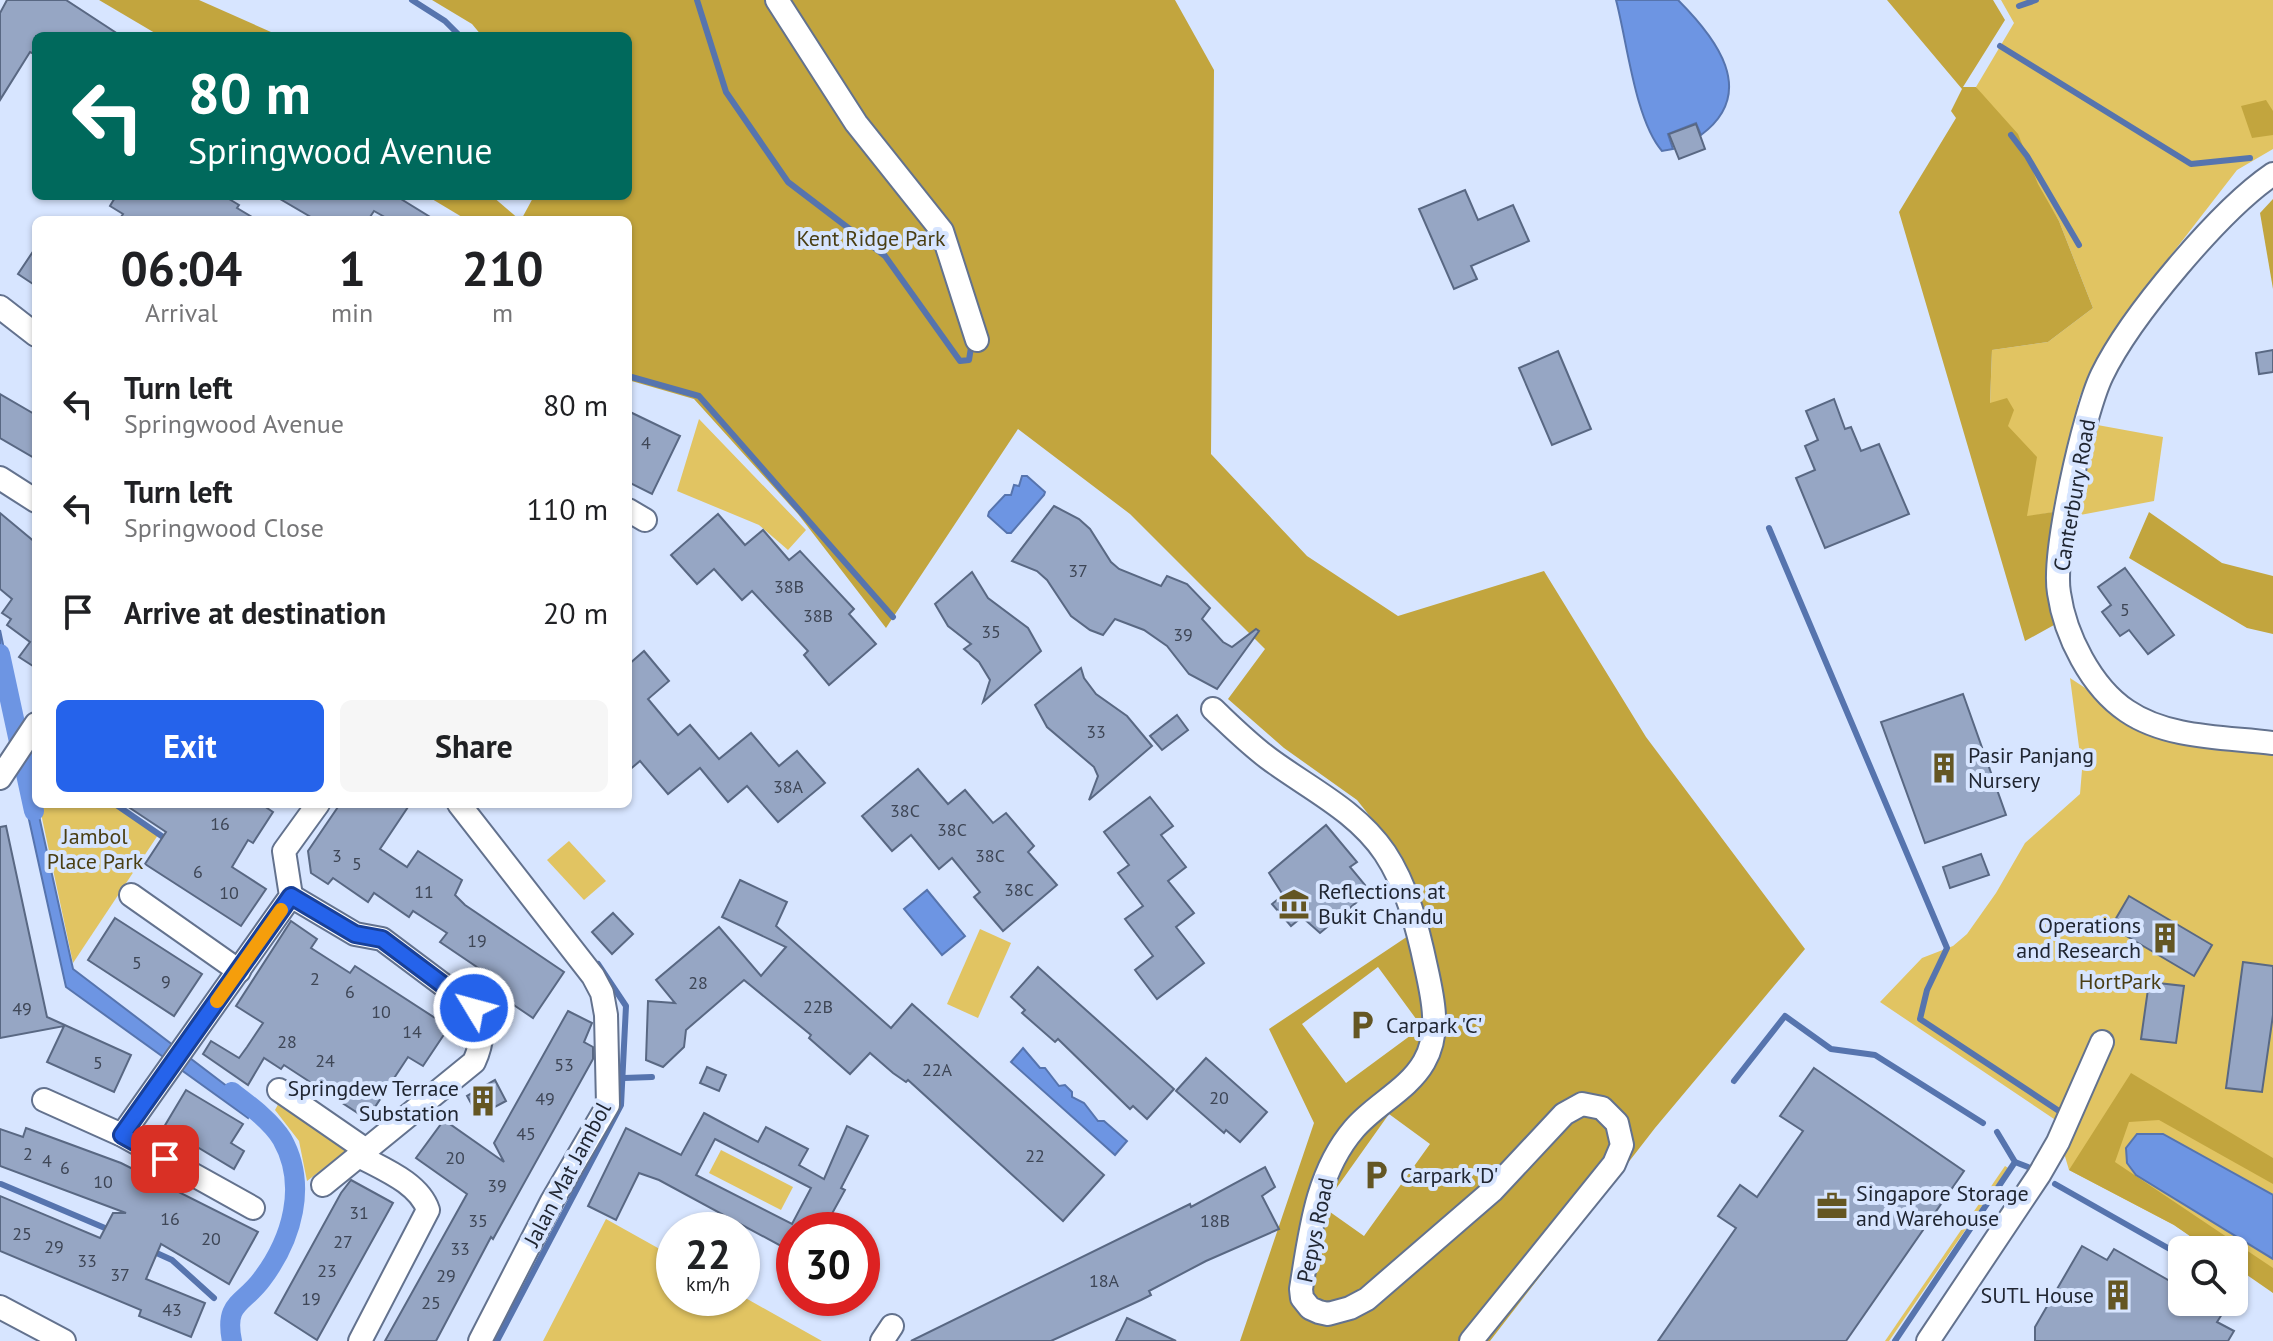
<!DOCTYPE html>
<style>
body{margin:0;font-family:"PT Sans",sans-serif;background:#f6f6f6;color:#202124;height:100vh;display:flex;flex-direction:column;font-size:30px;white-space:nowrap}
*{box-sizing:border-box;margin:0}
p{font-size:26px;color:#757577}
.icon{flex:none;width:44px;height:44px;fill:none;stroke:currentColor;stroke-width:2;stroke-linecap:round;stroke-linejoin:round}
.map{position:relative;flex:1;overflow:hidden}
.side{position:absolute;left:32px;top:216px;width:600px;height:592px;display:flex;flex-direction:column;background:#fff;border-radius:12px;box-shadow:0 2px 6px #0004}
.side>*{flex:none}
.banner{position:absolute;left:32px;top:32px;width:600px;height:168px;border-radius:12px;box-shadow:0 2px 6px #0004;background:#00695c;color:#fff;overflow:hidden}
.tools{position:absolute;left:2168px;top:1236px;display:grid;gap:16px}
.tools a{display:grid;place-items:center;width:80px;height:80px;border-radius:12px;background:#fff;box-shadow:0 2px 6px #0004;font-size:40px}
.speed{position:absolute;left:656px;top:1212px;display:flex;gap:16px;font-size:40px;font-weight:700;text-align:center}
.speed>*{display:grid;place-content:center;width:104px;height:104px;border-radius:50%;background:#fff;box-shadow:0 2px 6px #0004;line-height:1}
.speed small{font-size:20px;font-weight:400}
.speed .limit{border:12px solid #d22;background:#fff;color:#111}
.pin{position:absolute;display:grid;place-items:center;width:68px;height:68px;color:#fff;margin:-34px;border-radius:16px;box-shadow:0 4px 12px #0006}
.me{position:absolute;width:88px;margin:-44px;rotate:307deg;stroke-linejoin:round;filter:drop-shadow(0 0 6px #0008)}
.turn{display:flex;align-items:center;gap:28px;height:168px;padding:0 24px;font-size:36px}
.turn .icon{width:104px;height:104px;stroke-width:2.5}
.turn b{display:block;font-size:56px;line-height:68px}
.eta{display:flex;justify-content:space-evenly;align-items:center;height:136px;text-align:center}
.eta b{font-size:48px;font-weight:700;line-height:56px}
.primary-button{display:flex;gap:16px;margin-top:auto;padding:16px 24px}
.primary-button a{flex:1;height:92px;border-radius:12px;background:#2563eb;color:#fff;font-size:32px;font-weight:700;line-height:92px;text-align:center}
.primary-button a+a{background:#f6f6f6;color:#202124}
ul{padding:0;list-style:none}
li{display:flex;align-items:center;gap:24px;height:104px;padding:0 24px}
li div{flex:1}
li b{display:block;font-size:30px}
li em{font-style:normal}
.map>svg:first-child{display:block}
</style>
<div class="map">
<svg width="2273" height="1341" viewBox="0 0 2273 1341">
<rect width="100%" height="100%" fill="#d7e5ff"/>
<!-- green -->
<g fill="#e1c462">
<path d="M2001 0H2273V149L2237 170 2120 321 2092 367 2078 401 2060 511 2027 517 2007 426 1990 404 1992 350 2048 342 2093 308 2059 221 1976 87 2014 23Z"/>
<path d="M699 419 806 530 788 550 759 525 677 491Z"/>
<path d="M2092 424 2163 437 2154 501 2075 516Z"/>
<path d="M2070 678 2160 737 2273 754V1293L2234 1250H2211L2174 1225 2069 1170 2054 1119 1880 1002 1922 958 1953 946 1967 934 1996 893 2025 843 2080 794 2082 770Z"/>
<path d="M39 804H119L160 832 73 963Z"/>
<path d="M569 841 606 881 584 900 547 860Z"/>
<path d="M980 929 1011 943 978 1018 947 1004Z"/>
<path d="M281 1099 351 1147 307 1181 299 1141 275 1110Z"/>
<path d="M721 1150 793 1187 781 1210 709 1173Z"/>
<path d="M2005 1166 2008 1168 1889 1341H1885Z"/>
<path d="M606 1219 674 1257V1298L742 1296 822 1341H543Z"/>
</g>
<!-- forest -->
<g fill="#c2a53e" fill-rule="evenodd">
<path d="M99 0H199L280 36H160Z"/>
<path d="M432 0H1175L1214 70 1211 454 1307 556 1398 616 1544 571 1646 737 1805 949 1655 1128 1490 1341H1240L1314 1123 1269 1029 1429 922 1401 855 1357 800 1284 748 1228 699 1265 649 1130 514 1018 429 886 628 798 514 694 399 628 380V220H521L534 196H628V36H482L472 24ZM1378 967 1422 1027 1346 1083 1302 1024ZM1389 1114 1430 1144 1364 1236 1323 1207Z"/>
<path d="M1887 0H1993L2005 20 1963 87H1976L2018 134 2038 184 2059 221 2093 308 2048 342 1992 350 1990 403 2007 398 2014 410 2008 426 2037 457 2027 516 2060 511 2054 625 2025 641 1899 212 1956 118 1951 111 1962 89Z"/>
<path d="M2266 100 2273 111V135L2252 138 2241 106Z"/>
<path d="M427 196H492L520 220H467Z"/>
<path d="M2273 199V289L2260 213Z"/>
<path d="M2149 512 2222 563 2273 576V634L2247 628 2129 558Z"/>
<path d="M2131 1073 2273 1158V1184L2159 1120 2129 1122 2115 1162 2273 1268V1293L2234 1266V1250H2210L2174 1225 2069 1170Z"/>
</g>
<!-- water -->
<g fill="#6d95e3" stroke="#5674ae" stroke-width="2">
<path d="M1616 0H1678C1715 37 1759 92 1701 135L1696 123 1668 134 1673 149 1662 151C1635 120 1627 41 1616 0Z"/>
<path d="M1022 476H1027L1045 492 1044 495 1011 533H1007L988 516 989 512 1005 495H1011L1014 485 1019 486Z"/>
<path d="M0 630 19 721 10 736 0 689Z"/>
<path d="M31 780 73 969 253 1106 248 1118 66 987 22 788Z"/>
<path d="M927 890 965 936 942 955 904 909Z"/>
<path d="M1023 1048 1040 1068H1045L1059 1086 1065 1085 1072 1092V1097L1084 1103 1098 1121H1104L1127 1141 1115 1155 1011 1062Z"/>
<path d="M2137 1134H2163L2273 1195V1259L2136 1175 2127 1163 2126 1148Z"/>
</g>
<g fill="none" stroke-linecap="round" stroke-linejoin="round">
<!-- stream -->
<g stroke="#5674ae" stroke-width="6">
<path d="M412 0 445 21 460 36"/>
<path d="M697 0 726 92 788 182 885 256 960 361 969 360 972 341"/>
<path d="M2019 6 2036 0"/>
<path d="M2000 46 2191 164 2250 158"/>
<path d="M2011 135 2027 156 2079 245"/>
<path d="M628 376 699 396 893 617"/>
<path d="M1769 528 1947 948 1927 990 1920 1019 2062 1113"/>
<path d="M115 804 163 837"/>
<path d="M624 1078 652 1077"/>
<path d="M1734 1081 1785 1016 1831 1049 1875 1055 1983 1123"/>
<path d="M2015 1162 2028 1167"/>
<path d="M1 1184 112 1231"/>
<path d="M2055 1184 2182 1256"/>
<path d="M150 1250 172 1260 214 1298"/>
<path d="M497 1341 621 1105 626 1006 598 964"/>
<path d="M1895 1341 2015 1162 1997 1132"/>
</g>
<!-- canal -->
<g stroke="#6d95e3" stroke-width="20">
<path d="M0 654 34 811"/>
<path d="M232 1092C249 1105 271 1121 282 1139 308 1185 292 1239 262 1279 243 1305 224 1302 232 1341"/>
</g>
</g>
<!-- building -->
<g fill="#96a6c4" stroke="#596883" stroke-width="2" fill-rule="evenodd">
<path d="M7 0H66L121 36H36V55L30 52 0 100V13Z"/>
<path d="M1696 124 1705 149 1679 159 1669 134Z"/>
<path d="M1465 190 1478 220 1513 205 1529 241 1471 266 1477 279 1454 289 1419 209Z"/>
<path d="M116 196H224L239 205 237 208 257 220H119L123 214 110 206Z"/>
<path d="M275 196H396L435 220H390L374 211 368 220H316Z"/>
<path d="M36 247V286L18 274Z"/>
<path d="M2273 350V372L2259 374 2256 353Z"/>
<path d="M1558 351 1591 429 1552 445 1519 368Z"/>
<path d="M0 394 36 415V459L0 438Z"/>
<path d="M1834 399 1845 429 1851 427 1861 451 1879 444 1909 514 1825 548 1796 478 1815 470 1805 446 1818 440 1806 411Z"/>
<path d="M628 411 680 436 652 494 628 482Z"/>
<path d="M1054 506 1079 519 1090 529 1111 562 1119 569 1161 586 1167 576 1187 584 1210 608 1202 619 1223 642 1232 647 1256 629 1259 631 1217 689 1189 674 1167 646 1144 630 1115 619 1103 635 1090 630 1071 616 1047 580 1037 571 1012 561Z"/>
<path d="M0 513 36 543V668L19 657 30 642 7 625 11 619 2 613 12 599 0 589Z"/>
<path d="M718 514 745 545 763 530 789 560 800 551 854 609 849 614 876 644 829 685 804 655 808 651 752 591 742 600 714 569 697 584 671 555Z"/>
<path d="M2125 568 2174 635 2148 654 2129 630 2120 636 2102 612 2111 605 2098 587Z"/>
<path d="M972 572 988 598 1028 628 1041 651 983 702 990 680 979 662 964 649 971 644 948 626 935 604Z"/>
<path d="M644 651 669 681 648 699 678 735 690 725 719 759 751 733 779 766 797 751 825 783 778 822 747 786 728 802 700 768 668 794 640 761 628 771V665Z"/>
<path d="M1081 668 1084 678 1096 694 1127 716 1152 746 1089 800 1098 776 1094 767 1047 727 1035 705Z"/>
<path d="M1963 694 2006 815 1925 843 1881 722Z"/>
<path d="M1177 715 1188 730 1162 750 1150 736Z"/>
<path d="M918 769 948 804 965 790 993 823 1006 813 1034 846 1028 852 1057 885 1003 931 974 897 980 892 952 858 939 869 911 835 892 851 862 816Z"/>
<path d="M1150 797 1173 826 1161 835 1186 867 1168 881 1194 913 1176 927 1204 963 1157 999 1135 970 1153 956 1125 919 1143 906 1118 873 1129 865 1104 832Z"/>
<path d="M124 804H261L273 812 253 843 248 840 232 867 266 889 241 926 145 864 166 832Z"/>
<path d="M340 804H410L380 849 407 867 418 851 462 880 455 895 465 905 564 972 533 1018 496 993 502 984 440 942 447 933 433 924 413 911 409 917 374 893 368 902 333 878 328 884 311 873 308 851Z"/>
<path d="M1326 825 1357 862 1350 867 1370 891 1320 933 1302 917 1291 926 1272 904 1283 895 1269 873Z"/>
<path d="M6 826 47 1017 131 1055 114 1092 47 1062 64 1026 0 1038V827Z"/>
<path d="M1981 854 1989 875 1950 888 1943 867Z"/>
<path d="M740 880 787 902 776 926 891 1028 912 1004 1104 1175 1063 1221 908 1080 906 1082 893 1073 870 1053 850 1074 809 1038 811 1035 744 980 686 1030 684 1047 663 1067 646 1060 648 1001 675 1003 656 980 719 927 761 976 786 947 722 917Z"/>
<path d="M2129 896 2212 945 2194 976 2111 927Z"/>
<path d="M613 913 633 934 612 954 592 932Z"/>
<path d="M115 918 202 974 174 1016 88 960Z"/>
<path d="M291 921 317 939 311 948 350 973 355 966 449 1027 423 1066 408 1057 367 1119 284 1065 281 1069 264 1058 248 1085 203 1054 211 1041 239 1058 247 1047 263 1023 236 1006Z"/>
<path d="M2243 962 2273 966V1015L2262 1092 2226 1088Z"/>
<path d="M1038 967 1174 1089 1147 1119 1133 1106 1130 1109 1058 1039 1055 1042 1022 1013 1025 1010 1011 997Z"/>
<path d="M2149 982 2184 986 2176 1043 2141 1039Z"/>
<path d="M568 1011 592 1023 584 1042 593 1047V1059L493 1239 491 1237 436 1341H385L467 1194 416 1158 444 1120 504 1162 494 1143Z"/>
<path d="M1206 1058 1267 1112 1240 1142 1226 1130 1224 1133 1176 1091Z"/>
<path d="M707 1067 726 1075 719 1091 700 1083Z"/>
<path d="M1814 1068 1964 1171 1846 1341H1658L1736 1228 1718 1216 1740 1185 1757 1197 1803 1131 1780 1116Z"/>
<path d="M495 1080 506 1101 478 1116 467 1096Z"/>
<path d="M186 1090 243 1124 231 1143 244 1151 234 1169 164 1127Z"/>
<path d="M704 1113 758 1142 766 1127 808 1149 799 1165 824 1179 847 1126 868 1136 841 1188 845 1190 823 1230H794V1253L659 1180 639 1173 616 1220 588 1206 626 1128 681 1155ZM715 1139 811 1188 792 1224 696 1175Z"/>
<path d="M26 1128 121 1163 258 1232 229 1284 161 1244 146 1279 205 1303 191 1337 139 1316 141 1310 0 1251V1196L100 1238 113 1213H126L0 1166V1129L23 1137Z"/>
<path d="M1265 1167 1275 1187 1262 1196 1279 1229 1206 1261 1149 1291 1151 1295 1141 1300 1051 1341H911L1190 1204 1191 1207Z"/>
<path d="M351 1180 393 1203 317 1340 275 1313 341 1193Z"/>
<path d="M2082 1246 2107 1260 2114 1249 2182 1288V1302H2207L2224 1311 2217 1322 2234 1331 2228 1341H2035V1327Z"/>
<path d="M1127 1318 1176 1341H1116Z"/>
</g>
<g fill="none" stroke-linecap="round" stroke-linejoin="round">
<!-- minor casing -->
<g stroke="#63728e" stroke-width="26">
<g id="minor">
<path d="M777 0 856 123 942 231 977 340"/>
<path d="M2273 174C2220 210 2130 317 2102 375 2084 412 2052 554 2059 593 2065 635 2091 687 2127 711 2168 739 2226 737 2273 743"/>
<path d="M0 307 36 335"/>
<path d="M0 478 36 501"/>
<path d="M628 510 645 520"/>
<path d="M1213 709C1231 726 1248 743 1268 758 1308 788 1356 810 1385 853 1407 886 1418 929 1426 967 1433 998 1441 1033 1424 1062 1408 1090 1374 1105 1354 1129 1316 1173 1310 1234 1301 1289L1302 1298 1310 1308 1319 1312 1328 1314 1350 1308 1367 1299 1492 1191 1564 1114 1582 1104 1602 1108 1617 1123 1622 1145 1614 1164 1471 1341"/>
<path d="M0 778 36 724"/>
<path d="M459 804 593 976 602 993 606 1015 608 1105 552 1201 480 1341"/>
<path d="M131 895 239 971"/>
<path d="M291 896 355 934 382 939 474 1008C484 1028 483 1042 474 1062L323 1185"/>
<path d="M279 1090 366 1150"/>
<path d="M44 1100 122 1135 253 1208"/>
<path d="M122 1135 291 896 284 851 318 804"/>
<path d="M359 1156C383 1169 419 1183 428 1210L360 1341"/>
<path d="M0 1307 64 1341"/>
<path d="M882 1341 892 1326"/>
<path d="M1928 1341 2039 1175 2058 1142 2102 1042"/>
</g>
</g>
<!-- minor -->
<use href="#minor" stroke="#fff" stroke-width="22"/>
</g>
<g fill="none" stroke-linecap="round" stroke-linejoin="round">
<!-- route casing -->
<g stroke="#184099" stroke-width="20">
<path id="route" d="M165 1159 122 1135 291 896 355 934 382 939 474 1008"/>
</g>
<!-- route -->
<use href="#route" stroke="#2563eb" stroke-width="14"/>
<!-- slow -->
<path stroke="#f59e0b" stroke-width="14" d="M217 1001 281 910"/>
</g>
<!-- icons -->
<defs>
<g id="building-bare" transform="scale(2.4)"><path d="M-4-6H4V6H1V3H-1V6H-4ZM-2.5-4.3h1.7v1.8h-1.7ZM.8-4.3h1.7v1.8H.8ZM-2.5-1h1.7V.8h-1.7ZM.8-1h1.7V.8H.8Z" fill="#645623" stroke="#d7e5ff" stroke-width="2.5" paint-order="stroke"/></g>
<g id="museum-bare" transform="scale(2.4)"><path d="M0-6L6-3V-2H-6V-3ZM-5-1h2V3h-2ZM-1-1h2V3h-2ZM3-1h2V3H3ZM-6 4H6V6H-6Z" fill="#645623" stroke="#d7e5ff" stroke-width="2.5" paint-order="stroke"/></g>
<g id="parking-bare" transform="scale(2.4)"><path d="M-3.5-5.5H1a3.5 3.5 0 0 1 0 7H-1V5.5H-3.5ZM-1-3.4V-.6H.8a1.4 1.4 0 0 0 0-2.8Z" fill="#645623" stroke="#d7e5ff" stroke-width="2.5" paint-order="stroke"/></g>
<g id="office-bare" transform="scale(2.4)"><path d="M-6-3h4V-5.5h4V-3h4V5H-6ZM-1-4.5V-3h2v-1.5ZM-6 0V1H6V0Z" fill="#645623" stroke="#d7e5ff" stroke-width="2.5" paint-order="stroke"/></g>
</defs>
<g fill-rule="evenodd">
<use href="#building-bare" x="1944" y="768"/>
<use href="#museum-bare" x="1294" y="904"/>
<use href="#building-bare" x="2165" y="938"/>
<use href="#parking-bare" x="1362" y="1025"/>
<use href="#building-bare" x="483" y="1101"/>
<use href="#parking-bare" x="1376" y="1175"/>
<use href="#office-bare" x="1832" y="1206"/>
<use href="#building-bare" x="2118" y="1295"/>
</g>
<g text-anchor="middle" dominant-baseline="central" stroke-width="8" stroke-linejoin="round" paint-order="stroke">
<!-- number labels -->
<g font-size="18" fill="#3e4656">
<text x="646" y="442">4</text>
<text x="1078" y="570">37</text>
<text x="789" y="586">38B</text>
<text x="2125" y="609">5</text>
<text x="818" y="615">38B</text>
<text x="991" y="631">35</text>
<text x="1183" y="634">39</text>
<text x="1096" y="731">33</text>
<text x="788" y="786">38A</text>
<text x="905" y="810">38C</text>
<text x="220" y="823">16</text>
<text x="952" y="829">38C</text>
<text x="337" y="855">3</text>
<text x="990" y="855">38C</text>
<text x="357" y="863">5</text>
<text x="198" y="871">6</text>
<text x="1019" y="889">38C</text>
<text x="424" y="891">11</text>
<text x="229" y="892">10</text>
<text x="477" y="940">19</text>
<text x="137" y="962">5</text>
<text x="315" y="978">2</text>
<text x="166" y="981">9</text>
<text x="698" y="982">28</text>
<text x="350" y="991">6</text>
<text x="818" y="1006">22B</text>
<text x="22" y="1008">49</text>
<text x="381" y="1011">10</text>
<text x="412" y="1031">14</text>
<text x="287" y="1041">28</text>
<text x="325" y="1060">24</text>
<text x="98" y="1062">5</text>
<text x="564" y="1064">53</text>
<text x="937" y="1069">22A</text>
<text x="1219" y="1097">20</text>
<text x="545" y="1098">49</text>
<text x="526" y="1133">45</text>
<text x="28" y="1153">2</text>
<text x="1035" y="1155">22</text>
<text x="455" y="1157">20</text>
<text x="47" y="1160">4</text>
<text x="65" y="1167">6</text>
<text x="103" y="1181">10</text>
<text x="497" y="1185">39</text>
<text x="359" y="1212">31</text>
<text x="170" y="1218">16</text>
<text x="478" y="1220">35</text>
<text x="1215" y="1220">18B</text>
<text x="22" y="1233">25</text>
<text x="211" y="1238">20</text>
<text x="343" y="1241">27</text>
<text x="54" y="1246">29</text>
<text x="460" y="1248">33</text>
<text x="87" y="1260">33</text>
<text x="327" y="1270">23</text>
<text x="120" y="1274">37</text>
<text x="446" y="1275">29</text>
<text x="1104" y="1280">18A</text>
<text x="311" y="1298">19</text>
<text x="431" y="1302">25</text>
<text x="172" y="1309">43</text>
</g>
<!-- park labels -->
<g font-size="22" fill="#4a3e13" stroke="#d7e5ff">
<text x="871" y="238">Kent Ridge Park</text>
<text x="95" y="836">Jambol<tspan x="95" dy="25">Place Park</tspan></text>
<text x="2120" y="981">HortPark</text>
</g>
<!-- street labels -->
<g font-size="22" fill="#202632" stroke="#d7e5ff">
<text transform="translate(2074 495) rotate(-80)">Canterbury Road</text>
<text transform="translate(567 1174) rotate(-62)">Jalan Mat Jambol</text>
<text transform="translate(1315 1230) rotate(-78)">Pepys Road</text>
</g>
<!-- poi labels -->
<g font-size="22" fill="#202632" stroke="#d7e5ff" text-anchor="start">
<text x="1968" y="755">Pasir Panjang<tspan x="1968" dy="25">Nursery</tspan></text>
<text x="1318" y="891">Reflections at<tspan x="1318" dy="25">Bukit Chandu</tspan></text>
<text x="2141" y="925" text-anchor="end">Operations<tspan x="2141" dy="25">and Research</tspan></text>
<text x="1386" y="1025">Carpark 'C'</text>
<text x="459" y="1088" text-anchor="end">Springdew Terrace<tspan x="459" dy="25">Substation</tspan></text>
<text x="1400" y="1175">Carpark 'D'</text>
<text x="1856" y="1193">Singapore Storage<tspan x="1856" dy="25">and Warehouse</tspan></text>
<text x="2094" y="1295" text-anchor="end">SUTL House</text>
</g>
</g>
</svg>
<div class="tools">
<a><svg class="icon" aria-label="search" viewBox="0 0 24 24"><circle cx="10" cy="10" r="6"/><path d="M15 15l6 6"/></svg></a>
</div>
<div class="speed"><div>22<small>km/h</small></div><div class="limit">30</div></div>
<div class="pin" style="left:165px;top:1159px;background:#d93025"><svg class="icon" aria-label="arrive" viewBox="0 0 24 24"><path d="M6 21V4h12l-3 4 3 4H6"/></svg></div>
<svg class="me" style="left:474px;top:1008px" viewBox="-20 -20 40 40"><circle r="17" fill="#2563eb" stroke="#fff" stroke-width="3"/><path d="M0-11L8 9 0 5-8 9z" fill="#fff"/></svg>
<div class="banner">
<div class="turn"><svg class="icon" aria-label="left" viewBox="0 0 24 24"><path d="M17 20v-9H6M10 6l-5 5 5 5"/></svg><div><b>80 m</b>Springwood Avenue</div></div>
</div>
<section class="side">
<div class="eta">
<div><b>06:04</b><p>Arrival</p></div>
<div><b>1</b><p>min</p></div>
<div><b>210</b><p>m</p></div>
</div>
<ul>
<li><svg class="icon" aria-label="left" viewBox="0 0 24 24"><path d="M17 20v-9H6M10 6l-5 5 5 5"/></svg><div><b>Turn left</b><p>Springwood Avenue</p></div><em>80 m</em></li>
<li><svg class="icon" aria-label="left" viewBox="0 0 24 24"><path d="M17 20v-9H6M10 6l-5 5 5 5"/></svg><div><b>Turn left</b><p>Springwood Close</p></div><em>110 m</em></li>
<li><svg class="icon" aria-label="arrive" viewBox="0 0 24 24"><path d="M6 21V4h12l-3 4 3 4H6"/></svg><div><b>Arrive at destination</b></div><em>20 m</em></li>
</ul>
<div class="primary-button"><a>Exit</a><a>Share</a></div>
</section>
</div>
